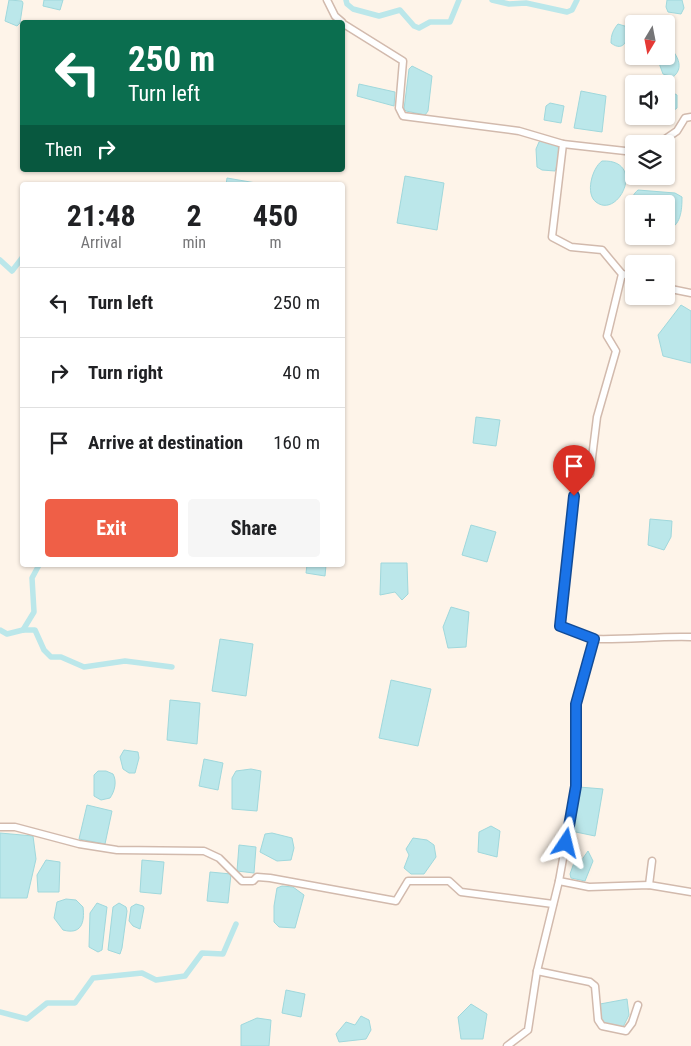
<!DOCTYPE html>
<meta charset="utf-8">
<style>
body{margin:0;font-family:"Roboto Condensed",sans-serif;background:#f6f6f6;color:#202124;height:100vh;display:flex;flex-direction:column;font-size:19px;white-space:nowrap}
*{box-sizing:border-box;margin:0}
p{font-size:16px;color:#757577}
.icon{flex:none;width:28px;height:28px;fill:none;stroke:currentColor;stroke-width:2;stroke-linecap:round;stroke-linejoin:round}
.map{position:relative;flex:1;overflow:hidden}
.side{position:absolute;left:20px;top:182px;width:325px;height:385px;display:flex;flex-direction:column;background:#fff;border-radius:5px;box-shadow:0 1px 4px #0004}
.side>*{flex:none}
.top-card{position:absolute;left:20px;top:20px;width:325px;height:152px;border-radius:5px;box-shadow:0 1px 4px #0004;background:#0b6e4f;color:#fff;overflow:hidden}
.needle{width:32px;rotate:190deg}
.fabs{position:absolute;left:625px;top:15px;display:grid;gap:10px}
.fabs a{display:grid;place-items:center;width:50px;height:50px;border-radius:5px;background:#fff;box-shadow:0 1px 4px #0004;font-size:25px}
.pin{position:absolute;display:grid;place-items:center;width:42px;height:42px;color:#fff;margin:-51px -21px;border-radius:50% 50% 50% 0;rotate:-45deg;box-shadow:0 0 5px #0007}
.pin .icon{rotate:45deg}
.me{position:absolute;width:55px;margin:-28px;rotate:10deg;stroke-linejoin:round;filter:drop-shadow(0 0 4px #0008)}
.turn{display:flex;align-items:center;gap:18px;height:105px;padding:0 25px;font-size:22px}
.turn .icon{width:65px;height:65px;stroke-width:2.5}
.turn b{display:block;font-size:35px;line-height:42px}
.then{display:flex;align-items:center;height:48px;padding:0 25px;background:#0003;gap:10px;font-size:19px}
.eta{display:flex;justify-content:space-evenly;align-items:center;height:85px;text-align:center}
.eta b{font-size:30px;font-weight:700;line-height:35px}
.primary-button{display:flex;gap:10px;margin-top:auto;padding:10px 25px}
.primary-button a{flex:1;height:58px;border-radius:5px;background:#ef5f47;color:#fff;font-size:20px;font-weight:700;line-height:58px;text-align:center}
.primary-button a+a{background:#f6f6f6;color:#202124}
ul{padding:0;list-style:none}
li{display:flex;align-items:center;gap:15px;height:70px;padding:0 25px;border-top:1px solid #e0e0e0}
li div{flex:1}
li b{display:block;font-size:19px}
li em{font-style:normal}
.map>svg:first-child{display:block}
</style>
<div class="map">
<svg width="691" height="1046" viewBox="0 0 691 1046">
<rect width="100%" height="100%" fill="#fef4e9"/>
<!-- water -->
<g fill="#bbe7ea" stroke="#a0d8dc">
<path d="M9 0 22 1 23 3 20 23 17 26 5 21Z"/>
<path d="M44 0H63L60 10 43 6Z"/>
<path d="M667 0H682L684 8 681 14 668 12 666 7Z"/>
<path d="M618 24 628 27C629 39 624 53 611 43 611 35 613 30 618 24Z"/>
<path d="M666 50 673 51C679 59 683 69 673 77L663 74 659 63V56H666Z"/>
<path d="M412 66 432 76 428 111 425 115 406 111 404 109 409 69Z"/>
<path d="M359 84 395 92 394 106 357 96Z"/>
<path d="M666 89 677 95V108L673 111 666 110Z"/>
<path d="M581 91 606 96 602 132 574 128Z"/>
<path d="M550 103 564 106 561 123 544 120 546 106Z"/>
<path d="M543 140 558 146 560 158 555 171 542 170 537 167 536 149 539 142Z"/>
<path d="M602 161C647 159 619 220 596 202 585 194 592 168 602 161Z"/>
<path d="M405 176 444 183 437 230 397 223Z"/>
<path d="M227 178 256 183V185H226Z"/>
<path d="M638 190 675 193 682 197C682 210 681 227 666 230V204H634V224C627 214 629 197 638 190Z"/>
<path d="M681 305 691 311V363L663 356 658 335Z"/>
<path d="M476 417 500 420 496 446 473 443Z"/>
<path d="M650 519 672 521 671 537 664 550 648 545Z"/>
<path d="M471 525 496 532 487 562 462 555Z"/>
<path d="M381 563H407L408 594 402 600 395 592 380 595Z"/>
<path d="M307 565H326L325 576 306 573Z"/>
<path d="M451 607 469 612 466 647 448 648 443 627Z"/>
<path d="M220 639 253 644 246 696 212 691Z"/>
<path d="M391 680 431 689 418 746 379 738Z"/>
<path d="M170 700 200 703 197 744 167 740Z"/>
<path d="M124 750 138 752 139 758 135 773H129L123 769 120 757Z"/>
<path d="M204 759 223 763 218 790 199 786Z"/>
<path d="M251 769 261 771 257 811 232 809V778L236 771Z"/>
<path d="M106 771 113 774C117 781 115 791 110 798L101 800 94 796V775L98 771Z"/>
<path d="M579 787 603 789 595 836 571 831Z"/>
<path d="M87 805 112 811 105 844 79 839Z"/>
<path d="M491 826 500 831 497 857 478 852 479 832Z"/>
<path d="M0 833 33 836 36 859 27 898H0Z"/>
<path d="M272 833 292 838 294 848 291 860 277 861 260 852 265 834Z"/>
<path d="M413 838 427 840 434 845 436 857 424 874H411L404 868 409 855 406 849Z"/>
<path d="M239 845 256 847 254 873 237 871Z"/>
<path d="M588 851 593 861 585 881 571 878 570 874 575 860 581 861Z"/>
<path d="M46 860 60 862 59 892H38L37 875Z"/>
<path d="M142 860 164 862 161 894 140 892Z"/>
<path d="M210 872 231 874 228 903 207 901Z"/>
<path d="M282 886 293 887 304 895 295 928 279 927 274 922V906L277 888Z"/>
<path d="M66 899 76 900 83 907C85 923 81 935 63 930L54 918 57 902Z"/>
<path d="M97 903 107 907 102 950 98 952 89 947 90 913Z"/>
<path d="M119 903 126 907 127 911 122 948 120 954 108 950 113 907Z"/>
<path d="M136 904 143 906 144 908 140 929 133 926 129 921 131 907Z"/>
<path d="M286 990 305 994 301 1017 282 1013Z"/>
<path d="M627 999 629 1015 622 1029 601 1023 600 1004Z"/>
<path d="M471 1004 487 1014 483 1039H461L458 1017Z"/>
<path d="M361 1016 369 1020 371 1030 366 1039 339 1042 336 1034 346 1022 355 1025Z"/>
<path d="M257 1018 271 1020 269 1046H241V1025Z"/>
</g>
<g fill="none" stroke-linecap="round" stroke-linejoin="round">
<!-- canal -->
<g stroke="#bbe7ea" stroke-width="5.5">
<path d="M346 0 347 4 353 9 379 16 400 10 414 26 419 28 430 22H450L459 0"/>
<path d="M492 0 509 4 526 3 567 12 572 10 577 0"/>
<path d="M0 260 12 271 22 258"/>
<path d="M0 630 7 634 23 630H35L44 650 51 657H61L84 667 125 661 172 667"/>
<path d="M23 630 34 612 32 578 39 565"/>
<path d="M0 1012 27 1019 47 1003H75L93 978 142 973 156 980 185 976 202 953 223 954 236 924"/>
</g>
<!-- minor casing -->
<g stroke="#d2baad" stroke-width="9">
<g id="minor">
<path d="M327 0 335 16 342 22"/>
<path d="M342 23 403 61 399 108 403 116 519 131 563 144 552 237 571 247 602 250 622 274 607 336 616 351 597 417 590 474 576 477 560 626 594 639 577 704 576 786 559 881 537 971 528 1030 507 1046"/>
<path d="M563 144 634 152"/>
<path d="M658 144 677 131 685 118 691 117"/>
<path d="M622 274 634 277"/>
<path d="M666 288 691 293"/>
<path d="M594 639C627 640 658 636 691 637"/>
<path d="M0 827H15L79 844 117 850 204 851 219 858 242 881H253L257 877 270 878 396 901 408 881H449L461 892 553 904"/>
<path d="M559 881 589 887 649 885 691 892"/>
<path d="M649 885 652 861"/>
<path d="M537 971 590 982 595 986 598 1020 602 1026 626 1031 632 1023 638 1005"/>
</g>
</g>
<!-- minor -->
<use href="#minor" stroke="#fff" stroke-width="6"/>
</g>
<g fill="none" stroke-linecap="round" stroke-linejoin="round">
<!-- route casing -->
<g stroke="#114b97" stroke-width="12">
<path id="route" d="M566 843 576 786V704L594 639 560 626 574 496"/>
</g>
<!-- route -->
<use href="#route" stroke="#1a73e8" stroke-width="9"/>
</g>
</svg>
<div class="fabs">
<a><svg class="needle" viewBox="-14 -14 28 28"><path d="M0-13l5 13h-10z" fill="#e53935"/><path d="M0 13l5-13h-10z" fill="#757577"/></svg></a>
<a><svg class="icon" aria-label="sound" viewBox="0 0 24 24"><path d="M4 9h4l5-4v14l-5-4H4zM17 9q2 3 0 6"/></svg></a>
<a><svg class="icon" aria-label="layers" viewBox="0 0 24 24"><path d="M12 4l9 5-9 5-9-5zM3 14l9 5 9-5"/></svg></a>
<a>+</a>
<a>−</a>
</div>
<div class="pin" style="left:574px;top:496px;background:#d93025"><svg class="icon" aria-label="arrive" viewBox="0 0 24 24"><path d="M6 21V4h12l-3 4 3 4H6"/></svg></div>
<svg class="me" style="left:566px;top:843px" viewBox="-20 -20 40 40"><path d="M0-17L14 15 0 8-14 15z" fill="#1a73e8" stroke="#fff" stroke-width="4"/></svg>
<div class="top-card">
<div class="turn"><svg class="icon" aria-label="left" viewBox="0 0 24 24"><path d="M17 20v-9H6M10 6l-5 5 5 5"/></svg><div><b>250 m</b>Turn left</div></div>
<div class="then">Then<svg class="icon" aria-label="right" viewBox="0 0 24 24"><path d="M7 20v-9h11M14 6l5 5-5 5"/></svg></div>
</div>
<section class="side">
<div class="eta">
<div><b>21:48</b><p>Arrival</p></div>
<div><b>2</b><p>min</p></div>
<div><b>450</b><p>m</p></div>
</div>
<ul>
<li><svg class="icon" aria-label="left" viewBox="0 0 24 24"><path d="M17 20v-9H6M10 6l-5 5 5 5"/></svg><div><b>Turn left</b></div><em>250 m</em></li>
<li><svg class="icon" aria-label="right" viewBox="0 0 24 24"><path d="M7 20v-9h11M14 6l5 5-5 5"/></svg><div><b>Turn right</b></div><em>40 m</em></li>
<li><svg class="icon" aria-label="arrive" viewBox="0 0 24 24"><path d="M6 21V4h12l-3 4 3 4H6"/></svg><div><b>Arrive at destination</b></div><em>160 m</em></li>
</ul>
<div class="primary-button"><a>Exit</a><a>Share</a></div>
</section>
</div>
